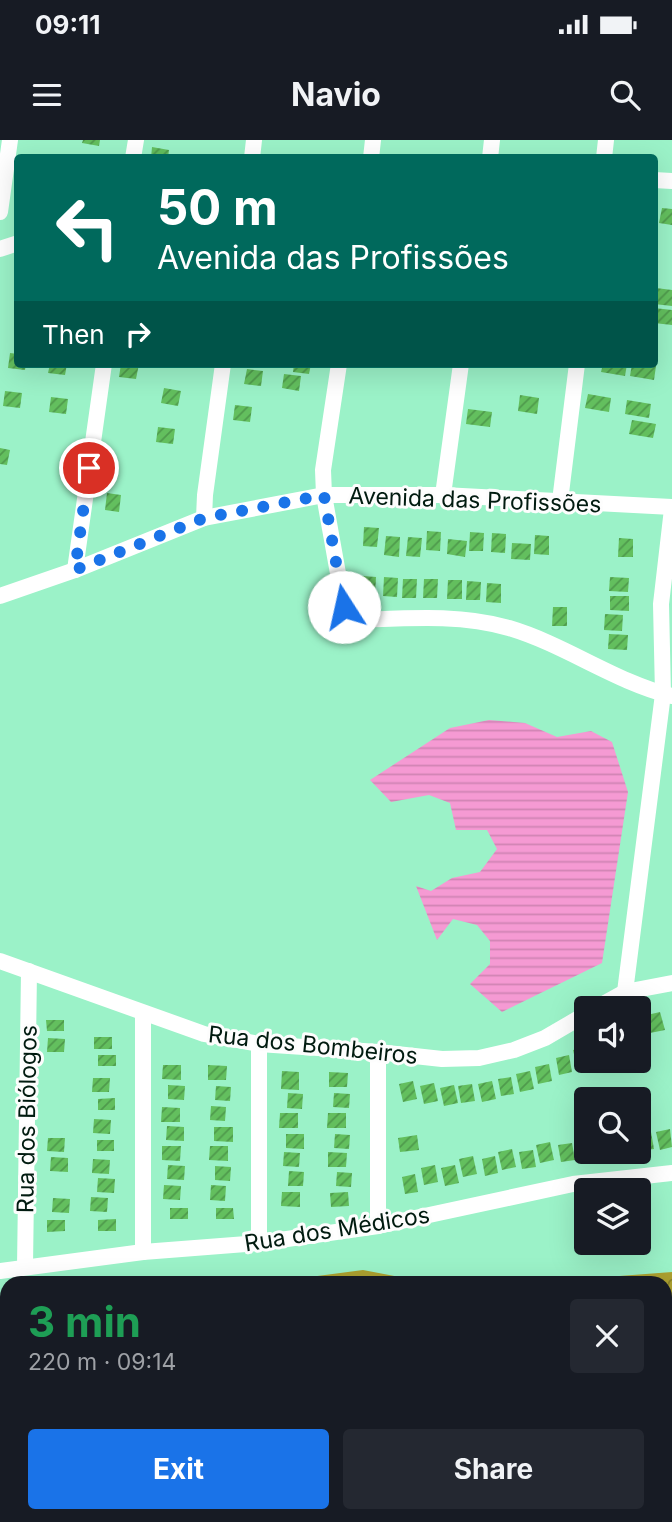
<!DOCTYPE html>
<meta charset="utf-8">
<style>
body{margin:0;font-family:Inter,sans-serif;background:#242831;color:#f1f3f6;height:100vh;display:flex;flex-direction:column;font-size:26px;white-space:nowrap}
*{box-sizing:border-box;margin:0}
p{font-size:23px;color:#9ea1a6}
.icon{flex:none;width:38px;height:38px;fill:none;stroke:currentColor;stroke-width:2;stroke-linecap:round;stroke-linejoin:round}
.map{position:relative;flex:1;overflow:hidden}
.details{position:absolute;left:0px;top:1136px;width:672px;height:247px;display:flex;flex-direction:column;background:#171b24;border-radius:21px 21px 0 0;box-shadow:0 7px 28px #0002}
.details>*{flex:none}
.top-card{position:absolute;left:14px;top:14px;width:644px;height:214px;border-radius:7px;box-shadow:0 7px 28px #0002;background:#00695c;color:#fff;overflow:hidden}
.controls{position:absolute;left:574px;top:856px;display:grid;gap:14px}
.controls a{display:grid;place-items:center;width:77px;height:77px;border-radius:7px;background:#171b24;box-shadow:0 7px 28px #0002;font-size:35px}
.pin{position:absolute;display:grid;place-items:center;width:60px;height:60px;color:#fff;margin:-30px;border:4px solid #fff;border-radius:50%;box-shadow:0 2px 7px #0007}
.me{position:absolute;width:77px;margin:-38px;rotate:350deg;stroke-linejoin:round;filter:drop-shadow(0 0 5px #0008)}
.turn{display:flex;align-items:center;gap:24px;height:147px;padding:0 28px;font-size:32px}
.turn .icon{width:91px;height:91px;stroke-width:2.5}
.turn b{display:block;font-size:49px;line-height:60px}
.then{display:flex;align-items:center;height:66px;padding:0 28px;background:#0003;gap:14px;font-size:26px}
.round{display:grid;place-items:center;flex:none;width:74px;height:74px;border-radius:7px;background:#242831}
.head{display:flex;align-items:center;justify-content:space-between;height:119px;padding:0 28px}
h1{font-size:42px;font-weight:700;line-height:52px;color:#1e9e55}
.action{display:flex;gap:14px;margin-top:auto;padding:14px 28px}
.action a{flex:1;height:80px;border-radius:7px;background:#1a73e8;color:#fff;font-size:28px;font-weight:700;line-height:80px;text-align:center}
.action a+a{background:#242831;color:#f1f3f6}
.status{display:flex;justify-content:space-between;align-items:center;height:49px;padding:0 35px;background:#171b24;direction:ltr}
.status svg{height:19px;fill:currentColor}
header{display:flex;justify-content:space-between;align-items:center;height:91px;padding:0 28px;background:#171b24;font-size:32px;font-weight:700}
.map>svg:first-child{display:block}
</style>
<div class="status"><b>09:11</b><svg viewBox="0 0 49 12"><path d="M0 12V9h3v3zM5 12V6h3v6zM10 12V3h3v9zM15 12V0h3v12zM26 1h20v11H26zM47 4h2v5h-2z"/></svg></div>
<header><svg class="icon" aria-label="menu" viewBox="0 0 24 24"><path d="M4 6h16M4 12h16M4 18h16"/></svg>Navio<svg class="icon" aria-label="search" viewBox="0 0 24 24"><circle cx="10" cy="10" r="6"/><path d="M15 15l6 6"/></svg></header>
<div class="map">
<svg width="672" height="1382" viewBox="0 0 672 1382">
<defs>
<pattern id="forest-crowns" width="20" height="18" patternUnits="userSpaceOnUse" patternTransform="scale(1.75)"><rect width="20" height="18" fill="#aca030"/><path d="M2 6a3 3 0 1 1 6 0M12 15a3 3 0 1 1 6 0" fill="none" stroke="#8a8227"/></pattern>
<pattern id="water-rules" width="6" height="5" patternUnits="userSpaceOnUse" patternTransform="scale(1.75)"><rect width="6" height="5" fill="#f59ad3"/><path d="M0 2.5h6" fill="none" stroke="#d084b4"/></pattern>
<pattern id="building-hatch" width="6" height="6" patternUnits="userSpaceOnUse" patternTransform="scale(1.75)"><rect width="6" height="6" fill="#63bf5e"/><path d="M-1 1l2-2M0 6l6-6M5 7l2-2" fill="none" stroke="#4f9a4c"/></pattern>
</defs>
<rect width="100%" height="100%" fill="#9bf2c8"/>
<!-- forest -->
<g fill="url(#forest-crowns)">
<path d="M363 1130 431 1143H264Z"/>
<path d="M672 1132V1238L665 1241V1143H527Z"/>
</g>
<!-- water -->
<path fill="url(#water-rules)" d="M489 580 525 583 557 597 591 591 612 602 628 652 602 823 502 872 470 844 490 824V801L477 785 453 779 437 800 416 746 431 751 452 738 480 732 497 709 487 690H456L450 663 429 655 391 662 370 640 450 588Z"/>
<!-- building -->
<g fill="url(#building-hatch)">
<path d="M83 0H100L99 6 82 3Z"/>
<path d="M152 7 169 10 168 18H151Z"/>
<path d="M662 68 672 69V85L659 83Z"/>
<path d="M656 148 672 150V166L654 164Z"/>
<path d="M654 168 672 170V185L654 183Z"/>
<path d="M10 213 18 214V224H26L25 230 8 228Z"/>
<path d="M50 224H67L65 235 48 233Z"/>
<path d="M121 224H139L136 239 119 237Z"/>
<path d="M294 224H311L309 234 293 232Z"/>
<path d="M603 224H627L625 236 601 232Z"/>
<path d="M632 224 656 226 654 240 630 236Z"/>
<path d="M247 229 263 231 261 246 244 244Z"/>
<path d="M284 234 301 236 299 251 282 248Z"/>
<path d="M164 248 181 251 178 266 161 263Z"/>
<path d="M5 251 22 253 20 268 3 266Z"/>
<path d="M588 254 611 258 609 272 585 268Z"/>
<path d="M520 255 539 258 537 274 518 271Z"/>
<path d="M51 257 68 259 66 274 49 272Z"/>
<path d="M627 260 651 264 649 278 625 274Z"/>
<path d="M235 265 252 267 250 282 233 280Z"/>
<path d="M468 269 492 272 490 287 466 284Z"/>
<path d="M632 280 656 284 653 298 629 294Z"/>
<path d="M158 287 175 289 173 304 156 302Z"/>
<path d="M0 308 10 310 7 325 0 324Z"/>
<path d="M107 353 121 355 119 372 105 370Z"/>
<path d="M364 387 379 388 377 407 363 406Z"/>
<path d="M427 391 441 392 440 411 426 410Z"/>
<path d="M470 392 484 393 483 411H469Z"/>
<path d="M492 393 506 394 505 413 491 412Z"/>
<path d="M535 395 549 396V415L534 414Z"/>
<path d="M386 396 400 397 399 417 384 415Z"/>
<path d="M408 397 422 398 420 417 406 416Z"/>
<path d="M619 398 633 399V417H618Z"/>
<path d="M448 399 467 401 465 417 447 414Z"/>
<path d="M512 403 531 404 530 420 511 419Z"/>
<path d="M362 436 376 437 375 456 361 455Z"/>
<path d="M384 437 398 438 397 457 383 456Z"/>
<path d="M610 437 629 438 628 452 609 451Z"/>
<path d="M403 439H417L416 458H402Z"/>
<path d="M424 439H438L437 458H423Z"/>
<path d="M448 440H462V459H447Z"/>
<path d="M467 441 481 442 480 460H466Z"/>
<path d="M487 443 501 444V463L486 462Z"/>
<path d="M610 456H629V471L610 470Z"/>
<path d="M553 467H567V486H552Z"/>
<path d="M605 474 623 475 622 491 604 490Z"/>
<path d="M609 494 628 495 627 510 608 509Z"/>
<path d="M660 872 665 890 650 893 647 875Z"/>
<path d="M46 880H64V891H47Z"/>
<path d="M644 884 647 901 639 902V885Z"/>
<rect x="94" y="897" width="18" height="12"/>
<path d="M48 898 65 899 64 912H47Z"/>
<path d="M586 907V920H590L591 925 577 928 573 910Z"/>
<rect x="98" y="915" width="18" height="11"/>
<path d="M569 915 572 932 559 935 556 918Z"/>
<path d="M549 924 552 941 538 944 535 927Z"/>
<path d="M163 925H181V940L162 939Z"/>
<path d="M208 925 227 926 226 940H208Z"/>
<path d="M282 931 299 932V950L281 949Z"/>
<path d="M530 931 534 949 520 952 516 934Z"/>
<path d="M329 932 348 933 347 947H329Z"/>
<path d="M511 937 514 954 501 956 498 939Z"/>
<path d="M93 938H110L109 952H92Z"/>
<path d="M413 941 417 959 403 962 399 944Z"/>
<path d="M492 941 496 959 482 962 478 944Z"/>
<path d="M434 943 438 961 424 964 420 946Z"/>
<path d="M472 944 475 961 461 963 458 946Z"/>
<path d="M168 945 185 946 184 960 168 959Z"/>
<path d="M454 945 458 963 444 966 440 948Z"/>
<path d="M216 946 231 947 230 961 215 960Z"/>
<path d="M288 953 303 954 302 969 287 968Z"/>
<path d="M334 953 350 954 349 968 333 967Z"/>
<path d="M115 958V970H98V959Z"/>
<path d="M211 966 226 967 225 981 210 980Z"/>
<path d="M162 967 180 968V982H161Z"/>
<path d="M280 973H298V988H279Z"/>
<path d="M328 973H346V988H327Z"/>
<path d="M94 979 111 980 110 994 93 993Z"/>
<path d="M167 986 184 987V1001L166 1000Z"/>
<path d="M214 987H233V1002L214 1001Z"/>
<path d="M670 989 672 1007 660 1010 656 992Z"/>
<path d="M586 992V1011L580 1013 576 995Z"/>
<path d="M651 992 654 1009 640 1011 639 994Z"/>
<path d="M286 994H304V1009L286 1008Z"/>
<path d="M335 994 350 995 349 1009 334 1008Z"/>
<path d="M417 995 419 1010 400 1012 398 998Z"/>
<path d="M48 998H65L64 1012 47 1011Z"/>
<rect x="97" y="1000" width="17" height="11"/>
<path d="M550 1002 554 1020 540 1023 536 1005Z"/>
<path d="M572 1003 575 1020 561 1022 558 1005Z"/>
<path d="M162 1006H181L180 1021 162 1020Z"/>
<path d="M210 1006H228V1021L209 1020Z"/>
<path d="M512 1009 516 1027 502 1030 498 1012Z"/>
<path d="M533 1010 536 1027 522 1029 519 1012Z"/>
<path d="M284 1012 300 1013 299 1027 283 1026Z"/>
<path d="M328 1012 347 1013 346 1027H328Z"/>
<path d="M473 1016 477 1034 463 1037 459 1019Z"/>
<path d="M495 1016 498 1033 485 1036 482 1019Z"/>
<path d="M51 1017 68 1018V1032L50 1031Z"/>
<path d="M93 1019 110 1020 109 1034 92 1033Z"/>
<path d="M168 1025 185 1026 184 1040 167 1039Z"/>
<path d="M435 1025 438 1042 424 1045 421 1028Z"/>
<path d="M455 1025 459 1043 445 1046 441 1028Z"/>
<path d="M215 1026 231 1027 230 1041 215 1040Z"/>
<path d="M289 1031 304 1032 303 1046H288Z"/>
<path d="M337 1032 352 1033 351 1047 336 1046Z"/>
<path d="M415 1034 418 1052 405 1054 402 1037Z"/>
<path d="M98 1038 115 1039 114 1053 97 1052Z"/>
<path d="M164 1045 181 1046 180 1060 163 1059Z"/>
<path d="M211 1045 226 1046 225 1061 210 1060Z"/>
<path d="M282 1052H300V1067L281 1066Z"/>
<path d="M348 1052 349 1066 331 1067 330 1053Z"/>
<path d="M91 1057 108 1058 107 1072 90 1071Z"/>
<path d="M53 1058 70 1059 69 1073 52 1072Z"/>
<rect x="170" y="1068" width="18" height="11"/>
<path d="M216 1068H233L234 1079H216Z"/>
<path d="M116 1079V1091H98V1080Z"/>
<path d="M47 1080H65V1091L47 1092Z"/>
</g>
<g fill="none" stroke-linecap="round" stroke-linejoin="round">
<!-- street -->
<g stroke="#fff" stroke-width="16">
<path d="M133 18 136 0"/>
<path d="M252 18 254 0"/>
<path d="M371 18 373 0"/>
<path d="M490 18 492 0"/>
<path d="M604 18 606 0"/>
<path d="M654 40 672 41"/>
<path d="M0 72 10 0"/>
<path d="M0 109 18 103"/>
<path d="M339 224 323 330 324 355 344 467 350 477 360 480C410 478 461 474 509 488 566 505 615 542 672 556"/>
<path d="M443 355 461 224"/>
<path d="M560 361 577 224"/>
<path d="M204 378 205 355 223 224"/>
<path d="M75 430 104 224"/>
<path d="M0 456 75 430 204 378 324 355H443L672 367"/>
<path d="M0 821 204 894 259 904 378 912 442 919 479 918 514 910 545 898 586 874"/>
<path d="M625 852 663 554 661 464 672 369"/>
<path d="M596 868 625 852 672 843"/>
<path d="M378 1086V912"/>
<path d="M259 1103V904"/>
<path d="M143 1112V874"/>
<path d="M25 1127 29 831"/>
<path d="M0 1131 143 1112 259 1103 378 1086 573 1044 672 1033"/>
<path d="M216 1376 218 1382"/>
<path d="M320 1376 322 1382"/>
<path d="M422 1376 425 1382"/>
<path d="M528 1376 531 1382"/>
<path d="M632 1376 635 1382"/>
<path d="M113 1382 137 1376"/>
<path d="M345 1382 376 1376"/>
</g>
</g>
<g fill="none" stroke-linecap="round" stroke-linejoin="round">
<!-- route -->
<path stroke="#1a73e8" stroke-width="12" stroke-dasharray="0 21.6" d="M89 328 75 430 204 378 324 355 344 467"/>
</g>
<g text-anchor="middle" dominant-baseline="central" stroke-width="6" stroke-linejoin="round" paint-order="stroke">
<!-- street labels -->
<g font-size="23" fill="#011b10" stroke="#fdfdfd">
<text transform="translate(475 360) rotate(2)">Avenida das Profissões</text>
<text transform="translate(313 905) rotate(6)">Rua dos Bombeiros</text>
<text transform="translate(27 979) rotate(-89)">Rua dos Biólogos</text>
<text transform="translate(337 1089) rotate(-9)">Rua dos Médicos</text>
</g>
</g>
</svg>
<div class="controls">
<a><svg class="icon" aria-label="sound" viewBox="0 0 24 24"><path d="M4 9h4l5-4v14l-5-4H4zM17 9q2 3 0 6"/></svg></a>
<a><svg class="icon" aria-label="search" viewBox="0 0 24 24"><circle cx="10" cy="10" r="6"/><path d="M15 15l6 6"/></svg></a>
<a><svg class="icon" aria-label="layers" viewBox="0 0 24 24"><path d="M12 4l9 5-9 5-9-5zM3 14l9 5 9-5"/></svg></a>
</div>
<div class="pin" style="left:89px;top:328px;background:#d93025"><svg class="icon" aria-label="arrive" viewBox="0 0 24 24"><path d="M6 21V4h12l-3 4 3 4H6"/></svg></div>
<svg class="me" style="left:344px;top:467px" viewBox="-20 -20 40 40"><circle r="19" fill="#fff"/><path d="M0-13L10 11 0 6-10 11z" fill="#1a73e8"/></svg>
<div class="top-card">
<div class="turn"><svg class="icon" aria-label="left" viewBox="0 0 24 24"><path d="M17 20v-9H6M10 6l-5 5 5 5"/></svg><div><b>50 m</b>Avenida das Profissões</div></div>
<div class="then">Then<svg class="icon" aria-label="right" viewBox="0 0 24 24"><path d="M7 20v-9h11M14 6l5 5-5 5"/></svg></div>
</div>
<section class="details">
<div class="head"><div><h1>3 min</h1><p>220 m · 09:14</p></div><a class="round"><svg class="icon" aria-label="close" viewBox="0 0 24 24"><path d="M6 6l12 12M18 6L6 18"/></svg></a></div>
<div class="action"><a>Exit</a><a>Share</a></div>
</section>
</div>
